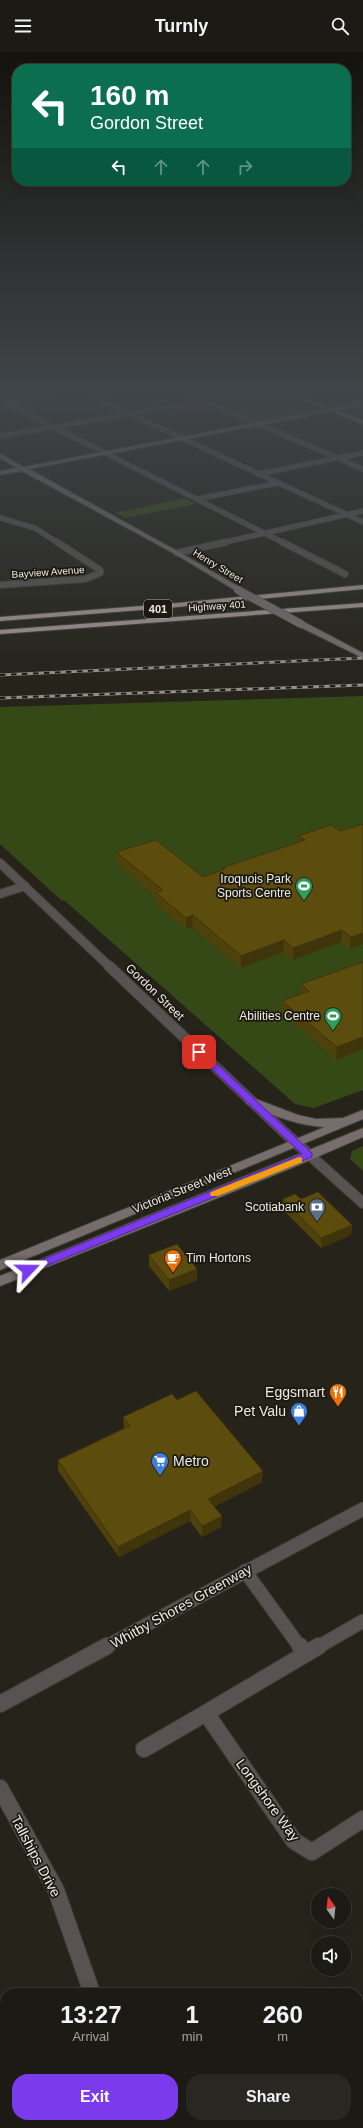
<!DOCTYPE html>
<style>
body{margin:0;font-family:Arial,sans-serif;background:#292722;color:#f1f3f6;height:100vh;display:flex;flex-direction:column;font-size:15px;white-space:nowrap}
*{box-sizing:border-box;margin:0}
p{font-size:13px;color:#a0a1a0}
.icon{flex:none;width:22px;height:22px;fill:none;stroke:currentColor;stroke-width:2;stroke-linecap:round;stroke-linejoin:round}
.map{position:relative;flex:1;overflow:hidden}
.details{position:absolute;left:0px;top:1936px;width:363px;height:140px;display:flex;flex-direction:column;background:#1c1a14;border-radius:16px 16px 0 0;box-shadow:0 4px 16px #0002,0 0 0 1px #3a3834}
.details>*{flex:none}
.hud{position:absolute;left:12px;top:12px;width:339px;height:122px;border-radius:16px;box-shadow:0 4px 16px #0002,0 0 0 1px #3a3834;background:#0b6e4f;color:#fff;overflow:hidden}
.needle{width:26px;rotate:345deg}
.buttons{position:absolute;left:311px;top:1836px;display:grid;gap:8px}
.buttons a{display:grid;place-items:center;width:40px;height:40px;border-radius:50%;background:#1c1a14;box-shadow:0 4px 16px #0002,0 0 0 1px #3a3834;font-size:20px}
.pin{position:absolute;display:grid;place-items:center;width:34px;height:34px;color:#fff;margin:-17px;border-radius:8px;box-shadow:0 2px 6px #0006}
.me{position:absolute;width:44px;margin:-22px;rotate:67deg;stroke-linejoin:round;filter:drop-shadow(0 0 3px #0008)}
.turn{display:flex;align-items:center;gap:14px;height:84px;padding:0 12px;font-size:18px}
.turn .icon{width:52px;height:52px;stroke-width:2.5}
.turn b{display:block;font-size:28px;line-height:34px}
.lanes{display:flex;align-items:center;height:38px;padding:0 12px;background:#0003;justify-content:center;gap:20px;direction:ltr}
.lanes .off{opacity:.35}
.eta{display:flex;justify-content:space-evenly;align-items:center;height:68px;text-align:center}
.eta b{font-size:24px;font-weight:600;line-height:28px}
.primary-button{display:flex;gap:8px;margin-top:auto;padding:8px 12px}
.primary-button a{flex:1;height:46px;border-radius:16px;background:#7c3aed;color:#fff;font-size:16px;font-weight:600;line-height:46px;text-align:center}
.primary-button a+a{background:#292722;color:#f1f3f6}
header{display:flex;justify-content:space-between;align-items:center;height:52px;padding:0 12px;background:#1c1a14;font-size:18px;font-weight:600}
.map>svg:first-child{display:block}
</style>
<header><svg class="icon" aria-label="menu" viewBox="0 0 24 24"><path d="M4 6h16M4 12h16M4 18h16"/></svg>Turnly<svg class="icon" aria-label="search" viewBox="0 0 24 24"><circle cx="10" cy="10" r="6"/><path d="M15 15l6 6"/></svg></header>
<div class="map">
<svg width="363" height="2076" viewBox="0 0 363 2076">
<rect width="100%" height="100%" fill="#25231a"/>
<!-- green -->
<g fill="#344915">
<path d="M203 343H279L319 359 268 370 260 369 250 366 253 364Z"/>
<path d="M185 446 196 452 125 466 115 461Z"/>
<path d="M363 644V1038L314 1056 295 1052 64 848 62 849 0 792V655Z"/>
<path d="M363 1094V1119L350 1107 352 1099Z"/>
</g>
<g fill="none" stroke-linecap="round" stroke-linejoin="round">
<!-- street-far5 casing -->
<g stroke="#413f36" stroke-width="6">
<g id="street-far5">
<path d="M89 343 363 470"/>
<path d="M190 343 363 417"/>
<path d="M0 348 284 491"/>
<path d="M4 351 53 343"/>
<path d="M0 384 204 349"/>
<path d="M258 422 363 401"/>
<path d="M197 447 278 431"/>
<path d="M0 466 35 476 58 491"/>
<path d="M221 491 363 459"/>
</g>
</g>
<!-- street-far4 casing -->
<g stroke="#413f36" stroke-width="8">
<g id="street-far4">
<path d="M282 490 345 522"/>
<path d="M177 501 226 490"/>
<path d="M0 533 85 527 100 521V518L57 490"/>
</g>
</g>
<!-- street-far3 casing -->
<g stroke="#413f36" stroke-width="10">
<g id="street-far3">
<path d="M0 811 110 915"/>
<path d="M0 842 25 834"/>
</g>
</g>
<!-- street-far2 casing -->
<g stroke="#413f36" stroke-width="12">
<path id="street-far2" d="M109 914 284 1080 363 1151"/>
</g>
<!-- street-far1 casing -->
<g stroke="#413f36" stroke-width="15">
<g id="street-far1">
<path d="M245 1519 300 1595"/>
<path d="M105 1595 363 1457"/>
<path d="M318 1595 363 1569"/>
</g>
</g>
<!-- street casing -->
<g stroke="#413f36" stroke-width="18">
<g id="street">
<path d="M300 1594 305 1602"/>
<path d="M319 1594 206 1661 294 1789 312 1800 363 1767"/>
<path d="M0 1652 107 1594"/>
<path d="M144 1697 206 1661"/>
<path d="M0 1736 56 1838 92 1941"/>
<path d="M158 2071 161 2076"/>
</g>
</g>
<!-- secondary casing -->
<g stroke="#413f36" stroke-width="2">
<g id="secondary">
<path d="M363 350V354L29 417 179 500 241 536 242 538 238 540 175 502 22 419 0 423V419L17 416 0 406V402L24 415Z"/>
<path d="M298 570H304L363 601V606L298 574Z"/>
<path d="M251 1045 298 1063 316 1067 343 1066 363 1058V1067L0 1218V1208L325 1075C297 1074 272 1063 247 1052L245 1049 247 1046Z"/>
<path d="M363 1076V1085L294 1115 0 1234V1224Z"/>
</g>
</g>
<!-- primary casing -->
<g stroke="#413f36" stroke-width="2">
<path id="primary" d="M290 343H297L363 368V372Z"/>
</g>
<!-- highway casing -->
<g stroke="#413f36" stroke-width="2">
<g id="highway">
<path d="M363 533V537L167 556 0 569V565L167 552Z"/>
<path d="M363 551V555L0 582V578Z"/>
</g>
</g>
<!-- street-far5 -->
<use href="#street-far5" stroke="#585352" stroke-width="5"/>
<!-- street-far4 -->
<use href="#street-far4" stroke="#585352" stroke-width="6"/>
<!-- street-far3 -->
<use href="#street-far3" stroke="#585352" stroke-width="8"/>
<!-- street-far2 -->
<use href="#street-far2" stroke="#585352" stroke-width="10"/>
<!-- street-far1 -->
<use href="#street-far1" stroke="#585352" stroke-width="13"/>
<!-- street -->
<use href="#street" stroke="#585352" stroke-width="16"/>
<!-- secondary -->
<use href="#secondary" fill="#766d6d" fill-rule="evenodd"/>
<!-- primary -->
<use href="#primary" fill="#8d8281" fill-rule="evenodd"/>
<!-- highway -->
<use href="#highway" fill="#a29494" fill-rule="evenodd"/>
<!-- rail casing -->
<g stroke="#93918a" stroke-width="3">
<g id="rail">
<path d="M0 623 363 606"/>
<path d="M0 646 363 633"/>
</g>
</g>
<!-- rail -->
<use href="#rail" stroke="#1c1911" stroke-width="2" stroke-dasharray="5.5" stroke-linecap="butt"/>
<!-- secondary-bridge casing -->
<g stroke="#413f36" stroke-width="9" stroke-linecap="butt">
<path id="secondary-bridge" d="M238 538 301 572"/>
</g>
<!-- secondary-bridge -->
<use href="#secondary-bridge" stroke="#766d6d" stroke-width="8"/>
</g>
<!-- wall -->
<g fill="#4f410c">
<path d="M363 772V892L350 897 341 890 293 908 283 900 241 916 192 875 186 877 156 852V845L117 812 116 800 203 825 222 818V816L298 791V784L340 779Z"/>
<path d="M363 910 336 1008 282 961V949L301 942V932Z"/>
<path d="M283 1147H301L352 1173 351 1183 321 1196 282 1157Z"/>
<path d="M149 1203 197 1217V1228L169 1239 149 1214Z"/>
<path d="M177 1348 262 1430 214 1455 221 1475 202 1485 190 1469 119 1505 58 1419V1408L124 1376 123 1365Z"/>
</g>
<!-- shaded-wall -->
<g fill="#40350a">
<path d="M193 863 192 875 186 877V866Z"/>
<path d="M342 878 341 890 293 908V896Z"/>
<path d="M363 881V892L350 897 351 885Z"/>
<path d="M284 888 283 900 241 916V904Z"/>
<path d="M363 985V997L336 1008 337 995Z"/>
<path d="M352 1173 351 1183 321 1196V1186Z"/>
<path d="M197 1217V1228L169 1239V1228Z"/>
<path d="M263 1419 262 1430 208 1458V1447Z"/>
<path d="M190 1458V1469L119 1505 118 1495Z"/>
<path d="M222 1464 221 1475 202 1485V1474Z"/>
</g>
<!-- building -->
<g fill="#5c4c0e" stroke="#40350a">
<path d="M363 772V881L351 885 342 878 293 896 284 888 241 904 193 863 186 866 156 841 163 838 116 800 156 788 203 825 225 817 222 816 305 788 298 784 331 773 340 779Z"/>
<path d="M363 910V985L337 995 282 949 309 939 301 932Z"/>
<path d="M318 1140 352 1173 321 1186 283 1147 295 1142 301 1147Z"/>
<path d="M177 1192 197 1217 169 1228 149 1203Z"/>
<path d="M196 1339 263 1419 208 1447 222 1464 202 1474 190 1458 118 1495 58 1408 130 1374 123 1365 172 1342 177 1348Z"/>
</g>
<!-- sky -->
<linearGradient id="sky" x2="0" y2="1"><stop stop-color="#14130e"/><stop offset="0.54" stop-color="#404549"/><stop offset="1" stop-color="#404549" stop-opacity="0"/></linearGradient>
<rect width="363" height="633" fill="url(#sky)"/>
<!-- route -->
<path fill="#7c3aed" stroke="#51269a" d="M199 997 202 998 312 1101V1105L31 1220H24L22 1218 24 1215 302 1102 196 1002V998Z"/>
<!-- slow -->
<path fill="#f59e0b" d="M299 1105 302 1106V1110L218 1144H211L210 1142 211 1140Z"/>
<!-- icons -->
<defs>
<g id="stadium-pin" transform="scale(0.9)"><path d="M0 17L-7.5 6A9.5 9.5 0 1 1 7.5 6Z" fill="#2e9e5b" stroke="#1c1911"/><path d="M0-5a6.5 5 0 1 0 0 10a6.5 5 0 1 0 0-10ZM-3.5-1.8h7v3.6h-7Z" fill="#fff"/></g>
<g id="bank-pin" transform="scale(0.9)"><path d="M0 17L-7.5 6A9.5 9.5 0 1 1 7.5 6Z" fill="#5c6f8a" stroke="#1c1911"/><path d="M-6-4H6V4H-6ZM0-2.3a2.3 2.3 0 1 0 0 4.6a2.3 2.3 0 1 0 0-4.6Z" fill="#fff"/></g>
<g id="cafe-pin" transform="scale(0.9)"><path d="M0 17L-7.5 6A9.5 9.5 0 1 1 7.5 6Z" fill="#e8710a" stroke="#1c1911"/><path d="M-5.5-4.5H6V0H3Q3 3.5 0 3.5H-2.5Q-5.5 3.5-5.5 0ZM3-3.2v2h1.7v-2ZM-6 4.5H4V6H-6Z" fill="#fff"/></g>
<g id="restaurant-pin" transform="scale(0.9)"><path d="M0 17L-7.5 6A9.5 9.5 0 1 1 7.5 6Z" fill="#e8710a" stroke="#1c1911"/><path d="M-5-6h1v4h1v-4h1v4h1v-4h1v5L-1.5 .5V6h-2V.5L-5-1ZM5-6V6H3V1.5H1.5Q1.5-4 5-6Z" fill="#fff"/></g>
<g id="shop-pin" transform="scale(0.9)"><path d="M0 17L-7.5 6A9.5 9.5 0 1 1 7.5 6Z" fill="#3f7fe0" stroke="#1c1911"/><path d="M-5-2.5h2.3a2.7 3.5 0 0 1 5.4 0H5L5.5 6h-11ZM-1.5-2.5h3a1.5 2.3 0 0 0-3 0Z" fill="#fff"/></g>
<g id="supermarket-pin" transform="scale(0.9)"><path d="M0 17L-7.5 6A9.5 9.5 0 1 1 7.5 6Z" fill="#3f7fe0" stroke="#1c1911"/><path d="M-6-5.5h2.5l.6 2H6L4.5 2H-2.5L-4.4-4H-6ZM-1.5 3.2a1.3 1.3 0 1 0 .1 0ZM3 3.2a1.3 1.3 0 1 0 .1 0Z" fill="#fff"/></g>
</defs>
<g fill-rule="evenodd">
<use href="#stadium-pin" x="304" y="834"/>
<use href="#stadium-pin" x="333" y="964"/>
<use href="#bank-pin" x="317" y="1155"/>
<use href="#cafe-pin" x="173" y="1206"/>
<use href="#restaurant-pin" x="338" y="1340"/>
<use href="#shop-pin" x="299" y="1359"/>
<use href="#supermarket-pin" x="160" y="1409"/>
</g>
<g text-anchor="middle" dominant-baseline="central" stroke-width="3.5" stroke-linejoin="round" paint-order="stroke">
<!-- far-street labels -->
<g font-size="10" fill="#edebe5" stroke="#1c1911">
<text transform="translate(218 514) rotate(31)">Henry Street</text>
<text transform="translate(48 520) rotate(-4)">Bayview Avenue</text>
<text transform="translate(217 554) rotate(-4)">Highway 401</text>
</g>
<!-- shield labels -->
<rect fill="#1c1911" stroke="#aeaca5" stroke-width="1" x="144" y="548" width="28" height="18" rx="3"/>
<g font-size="11" font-weight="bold" fill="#edebe5">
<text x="158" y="557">401</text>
</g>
<!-- poi labels -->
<g font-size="12" fill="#edebe5" stroke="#1c1911" text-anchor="end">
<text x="291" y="827">Iroquois Park<tspan x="291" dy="14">Sports Centre</tspan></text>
<text x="320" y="964">Abilities Centre</text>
<text x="304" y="1155">Scotiabank</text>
<text x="186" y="1206" text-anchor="start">Tim Hortons</text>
</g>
<!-- street labels -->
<g font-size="12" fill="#edebe5" stroke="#1c1911">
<text transform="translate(155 940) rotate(44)">Gordon Street</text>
<text transform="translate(182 1138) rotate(-22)">Victoria Street West</text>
</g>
<!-- near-poi labels -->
<g font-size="14" fill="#edebe5" stroke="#1c1911" text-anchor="end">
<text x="325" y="1340">Eggsmart</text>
<text x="286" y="1359">Pet Valu</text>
<text x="173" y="1409" text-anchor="start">Metro</text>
</g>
<!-- near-street labels -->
<g font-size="14" fill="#edebe5" stroke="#1c1911">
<text transform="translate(181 1554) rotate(-29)">Whitby Shores Greenway</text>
<text transform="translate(268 1748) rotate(54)">Longshore Way</text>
<text transform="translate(36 1804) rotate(62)">Tallships Drive</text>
</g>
</g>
</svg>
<div class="buttons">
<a><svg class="needle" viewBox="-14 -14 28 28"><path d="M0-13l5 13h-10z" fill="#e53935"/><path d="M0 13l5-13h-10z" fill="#a0a1a0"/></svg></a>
<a><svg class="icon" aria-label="sound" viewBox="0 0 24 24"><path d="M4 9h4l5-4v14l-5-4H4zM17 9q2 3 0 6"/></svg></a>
</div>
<div class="pin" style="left:199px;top:1000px;background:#d93025"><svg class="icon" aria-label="arrive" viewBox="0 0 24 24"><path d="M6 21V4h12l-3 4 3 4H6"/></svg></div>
<svg class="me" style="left:28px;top:1218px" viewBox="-20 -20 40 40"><path d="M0-17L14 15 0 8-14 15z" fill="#7c3aed" stroke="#fff" stroke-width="4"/></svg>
<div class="hud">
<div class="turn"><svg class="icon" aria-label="left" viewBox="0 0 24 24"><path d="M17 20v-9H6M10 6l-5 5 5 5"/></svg><div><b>160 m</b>Gordon Street</div></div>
<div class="lanes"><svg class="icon" aria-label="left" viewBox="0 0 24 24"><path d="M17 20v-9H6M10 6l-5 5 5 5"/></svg><svg class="icon off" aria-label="ahead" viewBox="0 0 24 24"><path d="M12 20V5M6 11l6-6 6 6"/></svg><svg class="icon off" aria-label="ahead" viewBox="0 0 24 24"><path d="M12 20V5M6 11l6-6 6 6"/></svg><svg class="icon off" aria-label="right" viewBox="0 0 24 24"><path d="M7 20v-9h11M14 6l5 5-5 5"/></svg></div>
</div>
<section class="details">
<div class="eta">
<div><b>13:27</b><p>Arrival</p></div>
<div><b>1</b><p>min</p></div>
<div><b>260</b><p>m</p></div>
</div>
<div class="primary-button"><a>Exit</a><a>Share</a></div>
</section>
</div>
